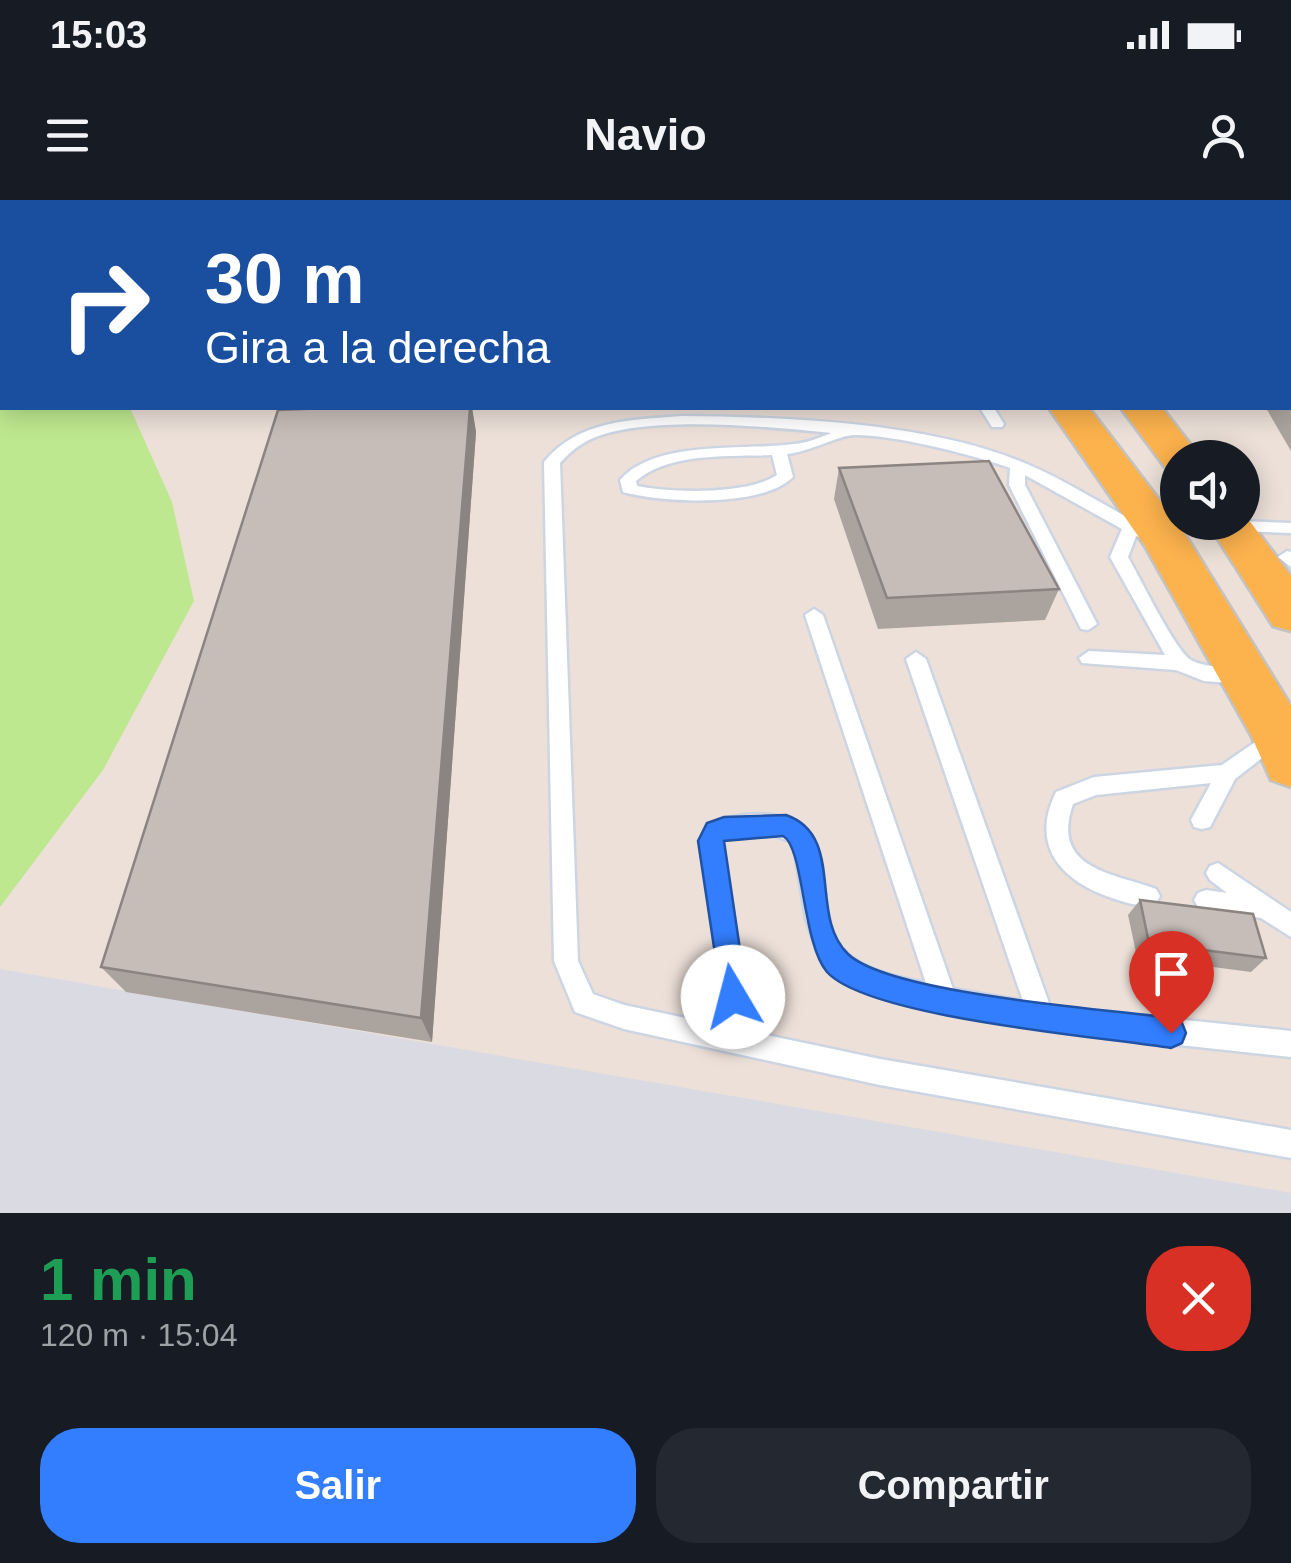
<!DOCTYPE html>
<html lang="es">
<meta charset="utf-8">
<style>
body{margin:0;font-family:Arial,sans-serif;background:#242831;color:#f1f3f6;height:100vh;display:flex;flex-direction:column;font-size:38px;white-space:nowrap}
*{box-sizing:border-box;margin:0}
p{font-size:32px;color:#9ea1a6}
.icon{flex:none;width:55px;height:55px;fill:none;stroke:currentColor;stroke-width:2;stroke-linecap:round;stroke-linejoin:round}
.map{position:relative;height:1013px;overflow:hidden}
.drawer{display:flex;flex-direction:column;background:#171b24;flex:1}
.drawer>*{flex:none}
.top-card{position:absolute;left:0px;top:0px;width:1292px;height:210px;box-shadow:0 5px 25px #0003;background:#1a4fa0;color:#fff;overflow:hidden}
.tools{position:absolute;left:1160px;top:240px;display:grid;gap:20px}
.tools a{display:grid;place-items:center;width:100px;height:100px;border-radius:50%;background:#171b24;box-shadow:0 5px 25px #0003;font-size:50px}
.pin{position:absolute;display:grid;place-items:center;width:85px;height:85px;color:#fff;margin:-102px -42px;border-radius:50% 50% 50% 0;rotate:-45deg;box-shadow:0 0 10px #0007}
.pin .icon{rotate:45deg}
.me{position:absolute;width:110px;margin:-55px;rotate:352deg;stroke-linejoin:round;filter:drop-shadow(0 0 8px #0008)}
.turn{display:flex;align-items:center;gap:35px;height:210px;padding:0 40px;font-size:45px}
.turn .icon{width:130px;height:130px;stroke-width:2.5}
.turn b{display:block;font-size:70px;line-height:85px}
.round{display:grid;place-items:center;flex:none;width:105px;height:105px;border-radius:40px;background:#242831}
.headline{display:flex;align-items:center;justify-content:space-between;height:170px;padding:0 40px}
h1{font-size:60px;font-weight:700;line-height:75px;color:#1e9e55}
.primary-button{display:flex;gap:20px;margin-top:auto;padding:20px 40px}
.primary-button a{flex:1;height:115px;border-radius:40px;background:#327eff;color:#fff;font-size:40px;font-weight:700;line-height:115px;text-align:center}
.primary-button a+a{background:#242831;color:#f1f3f6}
.status{display:flex;justify-content:space-between;align-items:center;height:70px;padding:0 50px;background:#171b24;direction:ltr}
.status svg{height:28px;fill:currentColor}
header{display:flex;justify-content:space-between;align-items:center;height:130px;padding:0 40px;background:#171b24;font-size:45px;font-weight:700}
.map>svg:first-child{display:block}
</style>
<div class="status"><b>15:03</b><svg viewBox="0 0 49 12"><path d="M0 12V9h3v3zM5 12V6h3v6zM10 12V3h3v9zM15 12V0h3v12zM26 1h20v11H26zM47 4h2v5h-2z"/></svg></div>
<header><svg class="icon" aria-label="menu" viewBox="0 0 24 24"><path d="M4 6h16M4 12h16M4 18h16"/></svg>Navio<svg class="icon" aria-label="person" viewBox="0 0 24 24"><circle cx="12" cy="8" r="4"/><path d="M4 21q1-7 8-7t8 7"/></svg></header>
<div class="map">
<svg width="1291" height="1013" viewBox="0 0 1291 1013">
<rect width="100%" height="100%" fill="#ece0d8"/>
<!-- industrial -->
<path fill="#dadae3" d="M0 769 1291 993V1013H0Z"/>
<!-- green -->
<path fill="#bee88f" d="M0 0 92 2H2V208H130L172 302 194 401 103 570 0 707Z"/>
<g fill="none" stroke-linecap="round" stroke-linejoin="round">
<!-- service casing -->
<g stroke="#cdd5e3" stroke-width="5">
<g id="service">
<path d="M838 0H849L850 2H839Z"/>
<path d="M980 208H994L1004 224 1002 227H992Z"/>
<path d="M681 216C786 217 924 222 1022 262 1072 282 1116 315 1166 336L1168 340 1160 345 1136 336 1128 357C1139 376 1176 452 1191 460 1209 471 1238 462 1251 477L1241 484 1204 481 1176 470 1082 463 1079 458 1089 451 1165 455 1110 357 1122 329 1025 275V285L1097 424 1088 430 1081 429 1009 285 1010 268C971 254 895 235 854 235 840 235 809 252 787 254L793 277C762 308 663 303 623 292L620 280C657 239 743 251 794 244 808 243 820 237 832 233 771 227 645 214 591 239 578 245 569 253 560 263L578 761 593 794 624 805 880 859 1291 930V958L880 885 624 829 575 812 554 761 544 262C578 220 631 220 681 216ZM772 255 777 275C747 295 671 293 637 286L636 281C670 252 729 257 772 255Z"/>
<path d="M1242 321 1291 323V333L1233 331 1225 326 1227 322Z"/>
<path d="M1287 351 1291 352V367L1278 357Z"/>
<path d="M814 409 823 415 953 789 1023 801 906 459 916 452 926 459 1050 806 1291 831V857L1050 831 944 812 863 789 827 768 819 756 806 719 794 646 790 641 769 634 724 637 722 641 746 797 742 806 733 809 724 806 700 641 707 624C730 616 758 611 782 617 841 633 811 709 842 748 860 770 899 778 926 783L805 415Z"/>
<path d="M1277 527 1284 529 1287 535 1284 541 1235 579 1210 627 1202 629 1194 627 1191 620 1211 583 1096 595 1073 604C1050 670 1114 673 1156 689L1160 696 1156 703C1144 708 1131 704 1118 700 1065 684 1028 649 1056 592L1094 577 1222 565Z"/>
<path d="M1218 663 1291 712V737L1261 718 1198 707 1194 700 1198 693 1206 690 1227 693 1210 680 1206 673 1210 666Z"/>
</g>
</g>
<!-- primary casing -->
<g stroke="#c3c3c3" stroke-width="5">
<g id="primary">
<path d="M904 0H934L936 2H906Z"/>
<path d="M958 0H988L990 2H960Z"/>
<path d="M1049 208H1089L1183 331 1291 506V587L1271 580 1251 535 1145 346Z"/>
<path d="M1121 208H1162L1201 258H1178V270L1165 267Z"/>
<path d="M1242 311 1291 376V431L1273 426 1207 322H1242Z"/>
</g>
</g>
<!-- service -->
<use href="#service" fill="#fff" fill-rule="evenodd"/>
<!-- primary -->
<use href="#primary" fill="#fcb24d" fill-rule="evenodd"/>
</g>
<!-- wall -->
<g fill="#aba39e">
<path d="M1036 0H1291V251L1266 208H1290V2H1037Z"/>
<path d="M326 208H472L476 232 432 842 126 792 101 767Z"/>
<path d="M718 208H747V210Z"/>
<path d="M839 268 1059 389 1045 420 878 429 834 299Z"/>
<path d="M1140 700 1266 758 1251 772 1137 757 1128 715Z"/>
</g>
<!-- shaded-wall -->
<path fill="#8b8481" d="M470 208H472L476 232 432 842 421 818Z"/>
<!-- building -->
<g fill="#c7bdb8" stroke="#8b8481" stroke-width="2.5">
<path d="M1131 0H1291V8L1290 2H1184Z"/>
<rect x="1290" y="13" width="1" height="43"/>
<rect x="1290" y="73" width="1" height="53"/>
<path d="M1290 131H1291V203L1290 202Z"/>
<path d="M326 208H470L421 818 101 767 278 210Z"/>
<path d="M989 261 1059 389 887 398 839 268Z"/>
<path d="M1140 700 1253 714 1266 758 1149 743Z"/>
</g>
<!-- route -->
<path fill="#327eff" stroke="#2052a6" stroke-width="2.5" d="M786 615C846 636 808 716 848 754 890 794 1106 809 1171 818L1182 823 1186 833 1182 843 1171 848C1103 837 869 818 827 772 802 743 804 647 783 636L724 641 747 797 743 807 733 811 723 807 698 641 707 623 724 617Z"/>
</svg>
<div class="tools">
<a><svg class="icon" aria-label="sound" viewBox="0 0 24 24"><path d="M4 9h4l5-4v14l-5-4H4zM17 9q2 3 0 6"/></svg></a>
</div>
<div class="pin" style="left:1171px;top:833px;background:#d93025"><svg class="icon" aria-label="arrive" viewBox="0 0 24 24"><path d="M6 21V4h12l-3 4 3 4H6"/></svg></div>
<svg class="me" style="left:733px;top:797px" viewBox="-20 -20 40 40"><circle r="19" fill="#fff"/><path d="M0-13L10 11 0 6-10 11z" fill="#327eff"/></svg>
<div class="top-card">
<div class="turn"><svg class="icon" aria-label="right" viewBox="0 0 24 24"><path d="M7 20v-9h11M14 6l5 5-5 5"/></svg><div><b>30 m</b>Gira a la derecha</div></div>
</div>
</div>
<section class="drawer">
<div class="headline"><div><h1>1 min</h1><p>120 m · 15:04</p></div><a class="round" style="background:#d93025;color:#fff"><svg class="icon" aria-label="close" viewBox="0 0 24 24"><path d="M6 6l12 12M18 6L6 18"/></svg></a></div>
<div class="primary-button"><a>Salir</a><a>Compartir</a></div>
</section>
